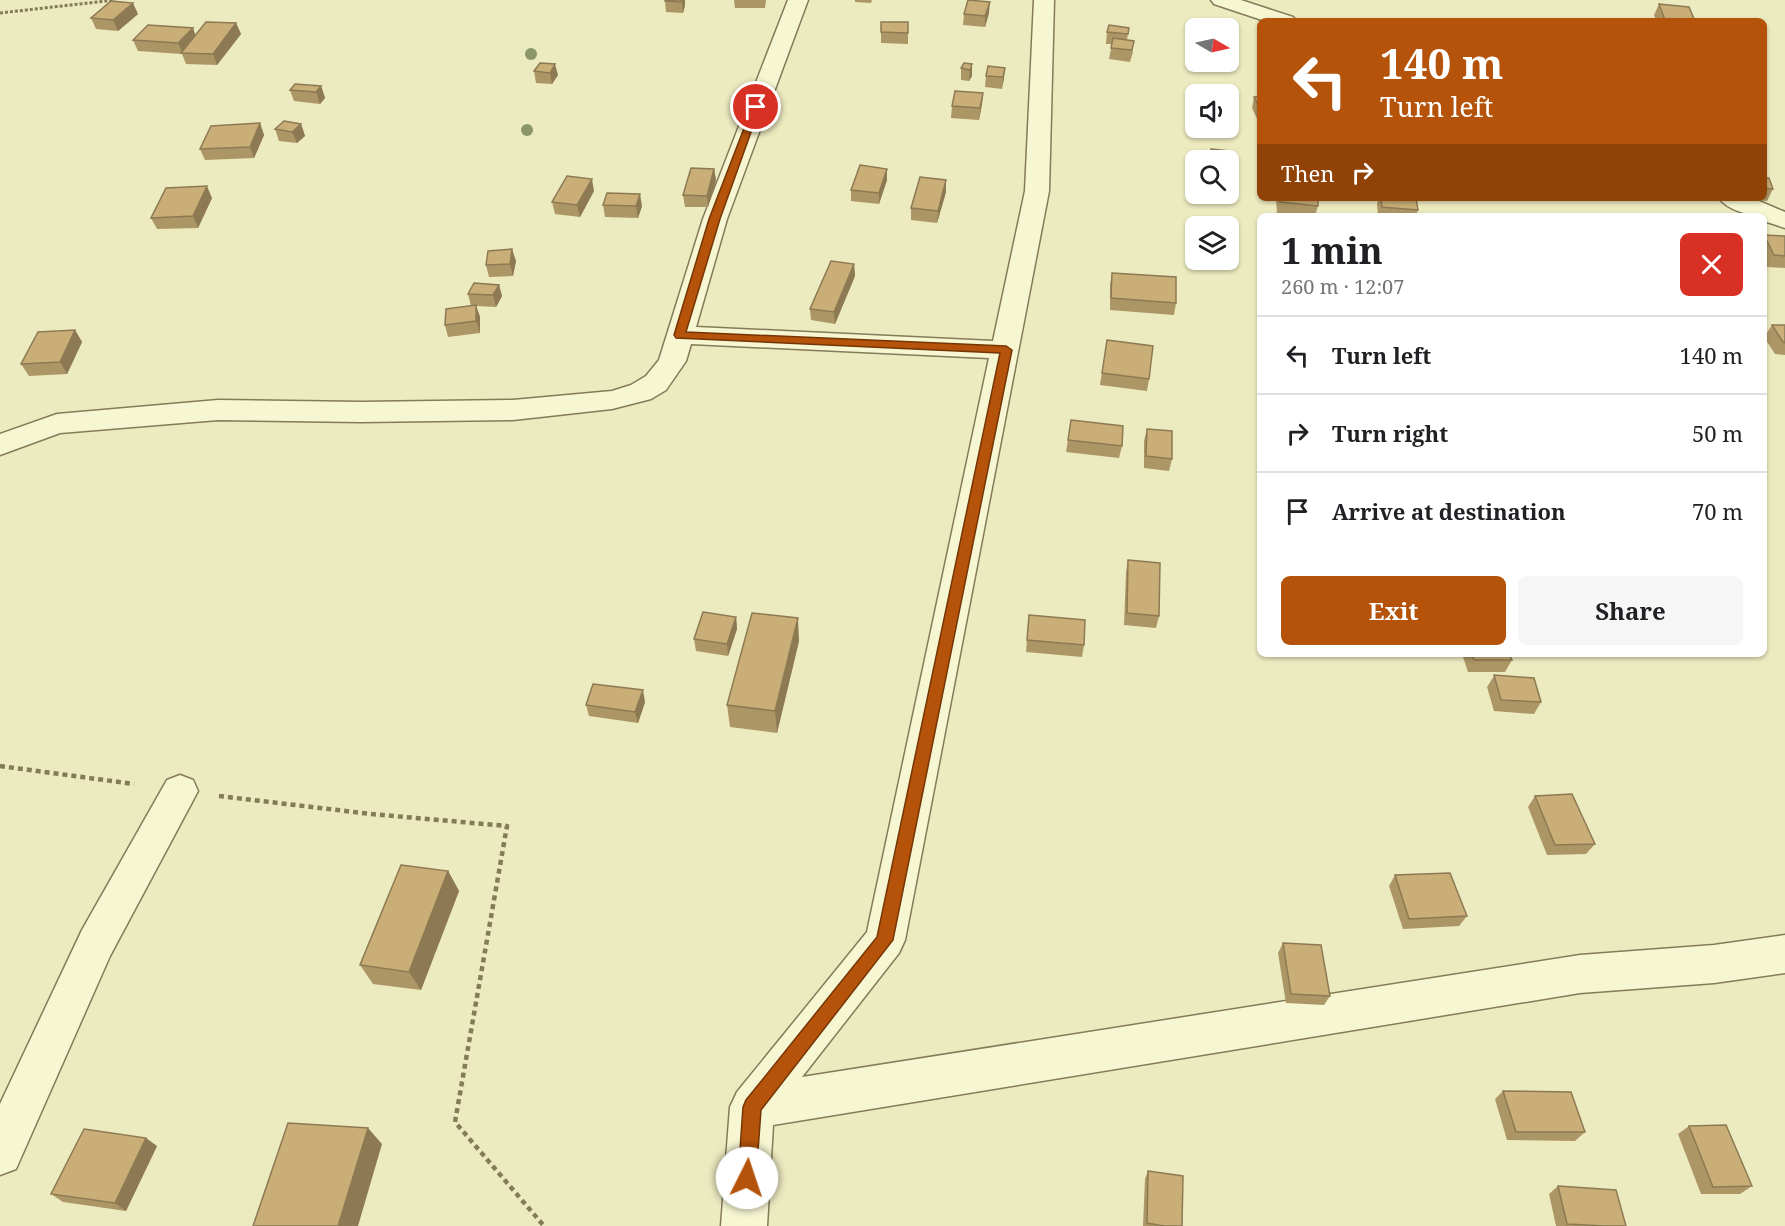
<!DOCTYPE html>
<meta charset="utf-8">
<style>
body{margin:0;font-family:"Noto Serif",serif;background:#f6f6f6;color:#202124;height:100vh;display:flex;flex-direction:column;font-size:22px;white-space:nowrap}
*{box-sizing:border-box;margin:0}
p{font-size:20px;color:#757577}
.icon{flex:none;width:33px;height:33px;fill:none;stroke:currentColor;stroke-width:2;stroke-linecap:round;stroke-linejoin:round}
.map{position:relative;flex:1;overflow:hidden}
.drawer{position:absolute;left:1257px;top:213px;width:510px;height:444px;display:flex;flex-direction:column;background:#fff;border-radius:9px;box-shadow:0 2px 4px #0004}
.drawer>*{flex:none}
.hud{position:absolute;left:1257px;top:18px;width:510px;height:183px;border-radius:9px;box-shadow:0 2px 4px #0004;background:#b45309;color:#fff;overflow:hidden}
.needle{width:39px;rotate:99deg}
.tools{position:absolute;left:1185px;top:18px;display:grid;gap:12px}
.tools a{display:grid;place-items:center;width:54px;height:54px;border-radius:9px;background:#fff;box-shadow:0 2px 4px #0004;font-size:30px}
.pin{position:absolute;display:grid;place-items:center;width:51px;height:51px;color:#fff;margin:-26px;border:3px solid #fff;border-radius:50%;box-shadow:0 2px 6px #0007}
.me{position:absolute;width:66px;margin:-33px;rotate:4deg;stroke-linejoin:round;filter:drop-shadow(0 0 4px #0008)}
.turn{display:flex;align-items:center;gap:21px;height:126px;padding:0 24px;font-size:27px}
.turn .icon{width:78px;height:78px;stroke-width:2.5}
.turn b{display:block;font-size:42px;line-height:51px}
.then{display:flex;align-items:center;height:57px;padding:0 24px;background:#0003;gap:12px;font-size:22px}
.round{display:grid;place-items:center;flex:none;width:63px;height:63px;border-radius:9px;background:#f6f6f6}
.overview{display:flex;align-items:center;justify-content:space-between;height:102px;padding:0 24px}
h1{font-size:36px;font-weight:700;line-height:45px}
.button{display:flex;gap:12px;margin-top:auto;padding:12px 24px}
.button a{flex:1;height:69px;border-radius:9px;background:#b45309;color:#fff;font-size:24px;font-weight:700;line-height:69px;text-align:center}
.button a+a{background:#f6f6f6;color:#202124}
ul{padding:0;list-style:none}
li{display:flex;align-items:center;gap:18px;height:78px;padding:0 24px;border-top:2px solid #e0e0e0}
li div{flex:1}
li b{display:block;font-size:22px}
li em{font-style:normal}
.map>svg:first-child{display:block}
</style>
<div class="map">
<svg width="1785" height="1226" viewBox="0 0 1785 1226">
<rect width="100%" height="100%" fill="#eceabf"/>
<g fill="none" stroke-linecap="round" stroke-linejoin="round">
<!-- street casing -->
<g stroke="#847b58" stroke-width="3">
<g id="street">
<path d="M788 0H808L727 219 696 327 993 341 1025 191 1034 0H1054L1049 191 905 940 899 953 802 1077 1580 955 1714 945 1785 935V973L1714 983 1580 993 773 1125 767 1226H721L730 1107 737 1092 867 932 989 358 691 344 686 361 666 390 651 399 612 409 513 420 361 422 218 420 60 433 0 455V434L57 414 218 400 361 402 513 400 612 391 631 385 646 376 659 360 703 219Z"/>
<path d="M1211 0H1241L1293 17 1296 21H1265L1214 4Z"/>
<path d="M1719 198H1752L1785 212V228L1764 221V216C1750 216 1727 210 1719 198Z"/>
<path d="M180 775 193 780 198 791 110 956 16 1169 0 1175V1104L82 930 167 780Z"/>
</g>
</g>
<!-- path-far1 -->
<path stroke="#847b58" stroke-width="3" stroke-dasharray="3 2" stroke-linecap="butt" d="M0 13 115 0"/>
<!-- path -->
<g stroke="#847b58" stroke-width="4.5" stroke-dasharray="5 4" stroke-linecap="butt">
<path d="M0 766 134 784"/>
<path d="M219 796 371 814 507 826 455 1122 544 1226"/>
</g>
<!-- street -->
<use href="#street" fill="#f7f6d2" fill-rule="evenodd"/>
</g>
<!-- trees -->
<g fill="#8a956a">
<circle cx="531" cy="54" r="6"/>
<circle cx="527" cy="130" r="6"/>
</g>
<!-- wall -->
<g fill="#ad9666">
<path d="M685 0V5L683 13 666 12 665 1Z"/>
<path d="M734 0H766L765 8H735Z"/>
<path d="M855 0H872L871 3 855 2Z"/>
<path d="M1659 4 1695 21H1656L1654 15Z"/>
<path d="M989 13 985 27 963 25 964 14Z"/>
<path d="M138 14 118 31 96 29 91 18Z"/>
<path d="M908 22V44L881 43V32Z"/>
<path d="M236 23 241 34 217 65 186 64 182 54 138 51 133 40 193 28 195 35Z"/>
<path d="M1129 28 1127 40 1133 52 1130 62 1109 59 1112 44H1106L1107 32Z"/>
<path d="M540 63 558 75 552 84 536 83 534 71Z"/>
<path d="M972 64V76L969 81 961 80V68Z"/>
<path d="M1005 68 1002 89 985 87 986 76Z"/>
<path d="M321 86 325 98 320 104 294 101 290 90Z"/>
<path d="M1190 92 1233 94 1234 110 1232 121H1228V94H1196V119H1189L1187 103Z"/>
<path d="M983 93 982 104 979 120 951 118 952 106Z"/>
<path d="M1260 96V125L1252 108 1254 97Z"/>
<path d="M260 123 264 135 254 158 205 160 200 149Z"/>
<path d="M301 124 305 136 297 143 279 141 275 129Z"/>
<path d="M714 169 716 180 708 207H685L683 195Z"/>
<path d="M887 169V180L879 204 851 201V190Z"/>
<path d="M1764 178 1773 189 1767 201 1738 198H1764Z"/>
<path d="M946 180V192L937 223 911 220V208Z"/>
<path d="M594 191 580 217 555 214 552 202Z"/>
<path d="M212 198 198 228 157 229 151 218Z"/>
<path d="M1276 198H1318V206L1315 216H1300L1277 214Z"/>
<path d="M1379 198H1416L1418 210 1416 216H1378L1377 204Z"/>
<path d="M603 205 642 206 638 218 605 217Z"/>
<path d="M1764 235 1785 236V268L1767 267 1764 261Z"/>
<path d="M516 261 513 276 489 277 486 265Z"/>
<path d="M854 264 855 276 835 324 811 320 810 309Z"/>
<path d="M1112 273 1176 303 1174 315 1110 310V285Z"/>
<path d="M499 285 502 296 496 307 476 306 480 317V333L448 337 445 325 471 306 468 294Z"/>
<path d="M1772 325H1785V355L1775 354 1764 337Z"/>
<path d="M75 330 82 342 67 374 29 376 21 364Z"/>
<path d="M1107 340 1149 379 1147 391 1100 385Z"/>
<path d="M1071 420 1122 446 1119 458 1066 452Z"/>
<path d="M1147 429 1172 459 1169 471 1144 468V441Z"/>
<path d="M1128 560 1159 616 1156 628 1124 625 1126 572Z"/>
<path d="M1029 615 1084 645 1082 657 1026 652Z"/>
<path d="M736 617 737 629 728 656 696 651 694 639Z"/>
<path d="M799 641 777 733 730 727 727 705Z"/>
<path d="M1462 654H1509L1512 660 1505 672H1468Z"/>
<path d="M1494 676 1541 702 1534 714 1494 711 1487 687Z"/>
<path d="M645 702 638 723 589 716 586 705Z"/>
<path d="M1535 796 1595 844 1586 854 1547 855 1528 807Z"/>
<path d="M448 871 459 891 421 990 373 984 360 965Z"/>
<path d="M1395 875 1467 916 1459 926 1403 929 1389 886Z"/>
<path d="M1283 943 1330 996 1324 1005 1286 1003 1278 953Z"/>
<path d="M1503 1091 1585 1132 1575 1141 1507 1140 1495 1099Z"/>
<path d="M1689 1126 1752 1186 1740 1194H1701L1678 1134Z"/>
<path d="M157 1146 126 1211 63 1202 51 1194Z"/>
<path d="M1148 1171 1182 1226H1143L1145 1179Z"/>
<path d="M1558 1186 1626 1226H1556L1549 1194Z"/>
</g>
<!-- shaded-wall -->
<g fill="#8d7a53">
<path d="M682 0H685V5L683 13Z"/>
<path d="M990 2 989 13 985 27V16Z"/>
<path d="M133 3 138 14 118 31 113 20Z"/>
<path d="M236 23 241 34 217 65 213 54Z"/>
<path d="M193 28 197 40 183 53 178 43Z"/>
<path d="M555 64 558 75 552 84 550 73Z"/>
<path d="M972 64V76L969 81 970 70Z"/>
<path d="M1005 68 1004 79 1002 89 1003 77Z"/>
<path d="M321 86 325 98 320 104 316 92Z"/>
<path d="M983 93 982 104 979 120 980 108Z"/>
<path d="M260 123 264 135 254 158 250 147Z"/>
<path d="M301 124 305 136 297 143 292 132Z"/>
<path d="M714 169 716 180 708 207 707 196Z"/>
<path d="M887 169V180L879 204V193Z"/>
<path d="M592 179 594 191 580 217 577 205Z"/>
<path d="M946 180V192L937 223 938 211Z"/>
<path d="M207 186 212 198 198 228 193 216Z"/>
<path d="M640 194 642 206 638 218 636 206Z"/>
<path d="M512 249 516 261 513 276 510 264Z"/>
<path d="M854 264 855 276 835 324 834 312Z"/>
<path d="M499 285 502 296 496 307 493 295Z"/>
<path d="M476 305 480 317V333L476 321Z"/>
<path d="M75 330 82 342 67 374 60 362Z"/>
<path d="M736 617 737 629 728 656 727 644Z"/>
<path d="M798 618 799 641 777 733 775 711Z"/>
<path d="M643 690 645 702 638 723 635 712Z"/>
<path d="M448 871 459 891 421 990 409 972Z"/>
<path d="M368 1128 382 1144 358 1226H338Z"/>
<path d="M146 1138 157 1146 126 1211 115 1203Z"/>
</g>
<!-- building -->
<g fill="#c9af77" stroke="#8d7a53" stroke-width="1.5">
<path d="M665 0H682L681 2 665 1Z"/>
<path d="M968 0 990 2 985 16 964 14Z"/>
<path d="M111 1 133 3 113 20 91 18Z"/>
<path d="M1659 4 1689 7 1695 21 1665 20Z"/>
<path d="M206 22 236 23 213 54 181 53Z"/>
<path d="M881 22H908V33L881 32Z"/>
<path d="M148 25 193 28 178 43 133 40Z"/>
<path d="M1109 25 1129 28 1128 34 1107 32Z"/>
<path d="M1113 38 1134 41 1132 50 1111 48Z"/>
<path d="M540 63 555 64 550 73 534 71Z"/>
<path d="M964 63 972 64 970 70 961 68Z"/>
<path d="M988 66 1005 68 1003 77 986 76Z"/>
<path d="M295 84 321 86 316 92 290 90Z"/>
<path d="M955 91 983 93 980 108 952 106Z"/>
<path d="M1190 92 1233 94 1234 110 1228 109V94H1196V108L1191 107Z"/>
<path d="M1260 96V108L1254 97Z"/>
<path d="M284 121 301 124 292 132 275 129Z"/>
<path d="M260 123 250 147 200 149 211 126Z"/>
<path d="M1211 149 1229 151 1228 160H1211Z"/>
<path d="M860 165 887 169 879 193 851 190Z"/>
<path d="M691 168 714 169 707 196 683 195Z"/>
<path d="M567 176 592 179 577 205 552 202Z"/>
<path d="M920 177 946 180 938 211 911 208Z"/>
<path d="M1764 178H1769L1773 189 1764 188Z"/>
<path d="M207 186 193 216 151 218 166 188Z"/>
<path d="M607 193 640 194 636 206 603 205Z"/>
<path d="M1280 198H1318V206L1280 202Z"/>
<path d="M1381 198H1416L1418 210 1382 207Z"/>
<path d="M1764 235 1785 236V256L1774 255Z"/>
<path d="M512 249 510 264 486 265 488 251Z"/>
<path d="M831 261 854 264 834 312 810 309Z"/>
<path d="M1112 273 1176 277V303L1111 298Z"/>
<path d="M474 283 499 285 493 295 468 294Z"/>
<path d="M476 305V321L445 325 446 309Z"/>
<path d="M1772 325H1785V343L1783 342Z"/>
<path d="M75 330 60 362 21 364 38 332Z"/>
<path d="M1107 340 1153 346 1149 379 1102 373Z"/>
<path d="M1071 420 1123 426 1122 446 1068 440Z"/>
<path d="M1147 429 1172 431V459L1146 456Z"/>
<path d="M1128 560 1160 563 1159 616 1127 613Z"/>
<path d="M703 612 736 617 727 644 694 639Z"/>
<path d="M752 613 798 618 775 711 727 705Z"/>
<path d="M1029 615 1085 620 1084 645 1027 640Z"/>
<path d="M1472 654H1509L1512 660H1474Z"/>
<path d="M1494 675 1534 678 1541 702 1501 700Z"/>
<path d="M593 684 643 690 635 712 586 705Z"/>
<path d="M1572 794 1595 844 1555 845 1535 796Z"/>
<path d="M401 865 448 871 409 972 360 965Z"/>
<path d="M1450 873 1467 916 1409 919 1395 875Z"/>
<path d="M1283 943 1321 945 1330 996 1291 994Z"/>
<path d="M1503 1091 1571 1092 1585 1132H1516Z"/>
<path d="M288 1123 368 1128 338 1226H253Z"/>
<path d="M1726 1125 1752 1186 1713 1187 1689 1126Z"/>
<path d="M84 1129 146 1138 115 1203 51 1194Z"/>
<path d="M1148 1171 1183 1176 1182 1226H1164L1147 1223Z"/>
<path d="M1558 1186 1616 1190 1626 1226H1605L1567 1224Z"/>
</g>
<!-- route -->
<path fill="#b45309" stroke="#753606" stroke-width="1.5" d="M753 105 760 107 720 219 686 332 1006 346 1012 350 893 940 761 1110 756 1178 754 1185 747 1188 741 1185 738 1178 743 1107 746 1100 877 937 1000 353 676 338 674 335 709 219Z"/>
</svg>
<div class="tools">
<a><svg class="needle" viewBox="-14 -14 28 28"><path d="M0-13l5 13h-10z" fill="#e53935"/><path d="M0 13l5-13h-10z" fill="#757577"/></svg></a>
<a><svg class="icon" aria-label="sound" viewBox="0 0 24 24"><path d="M4 9h4l5-4v14l-5-4H4zM17 9q2 3 0 6"/></svg></a>
<a><svg class="icon" aria-label="search" viewBox="0 0 24 24"><circle cx="10" cy="10" r="6"/><path d="M15 15l6 6"/></svg></a>
<a><svg class="icon" aria-label="layers" viewBox="0 0 24 24"><path d="M12 4l9 5-9 5-9-5zM3 14l9 5 9-5"/></svg></a>
</div>
<div class="pin" style="left:756px;top:107px;background:#d93025"><svg class="icon" aria-label="arrive" viewBox="0 0 24 24"><path d="M6 21V4h12l-3 4 3 4H6"/></svg></div>
<svg class="me" style="left:747px;top:1178px" viewBox="-20 -20 40 40"><circle r="19" fill="#fff"/><path d="M0-13L10 11 0 6-10 11z" fill="#b45309"/></svg>
<div class="hud">
<div class="turn"><svg class="icon" aria-label="left" viewBox="0 0 24 24"><path d="M17 20v-9H6M10 6l-5 5 5 5"/></svg><div><b>140 m</b>Turn left</div></div>
<div class="then">Then<svg class="icon" aria-label="right" viewBox="0 0 24 24"><path d="M7 20v-9h11M14 6l5 5-5 5"/></svg></div>
</div>
<section class="drawer">
<div class="overview"><div><h1>1 min</h1><p>260 m · 12:07</p></div><a class="round" style="background:#d93025;color:#fff"><svg class="icon" aria-label="close" viewBox="0 0 24 24"><path d="M6 6l12 12M18 6L6 18"/></svg></a></div>
<ul>
<li><svg class="icon" aria-label="left" viewBox="0 0 24 24"><path d="M17 20v-9H6M10 6l-5 5 5 5"/></svg><div><b>Turn left</b></div><em>140 m</em></li>
<li><svg class="icon" aria-label="right" viewBox="0 0 24 24"><path d="M7 20v-9h11M14 6l5 5-5 5"/></svg><div><b>Turn right</b></div><em>50 m</em></li>
<li><svg class="icon" aria-label="arrive" viewBox="0 0 24 24"><path d="M6 21V4h12l-3 4 3 4H6"/></svg><div><b>Arrive at destination</b></div><em>70 m</em></li>
</ul>
<div class="button"><a>Exit</a><a>Share</a></div>
</section>
</div>
